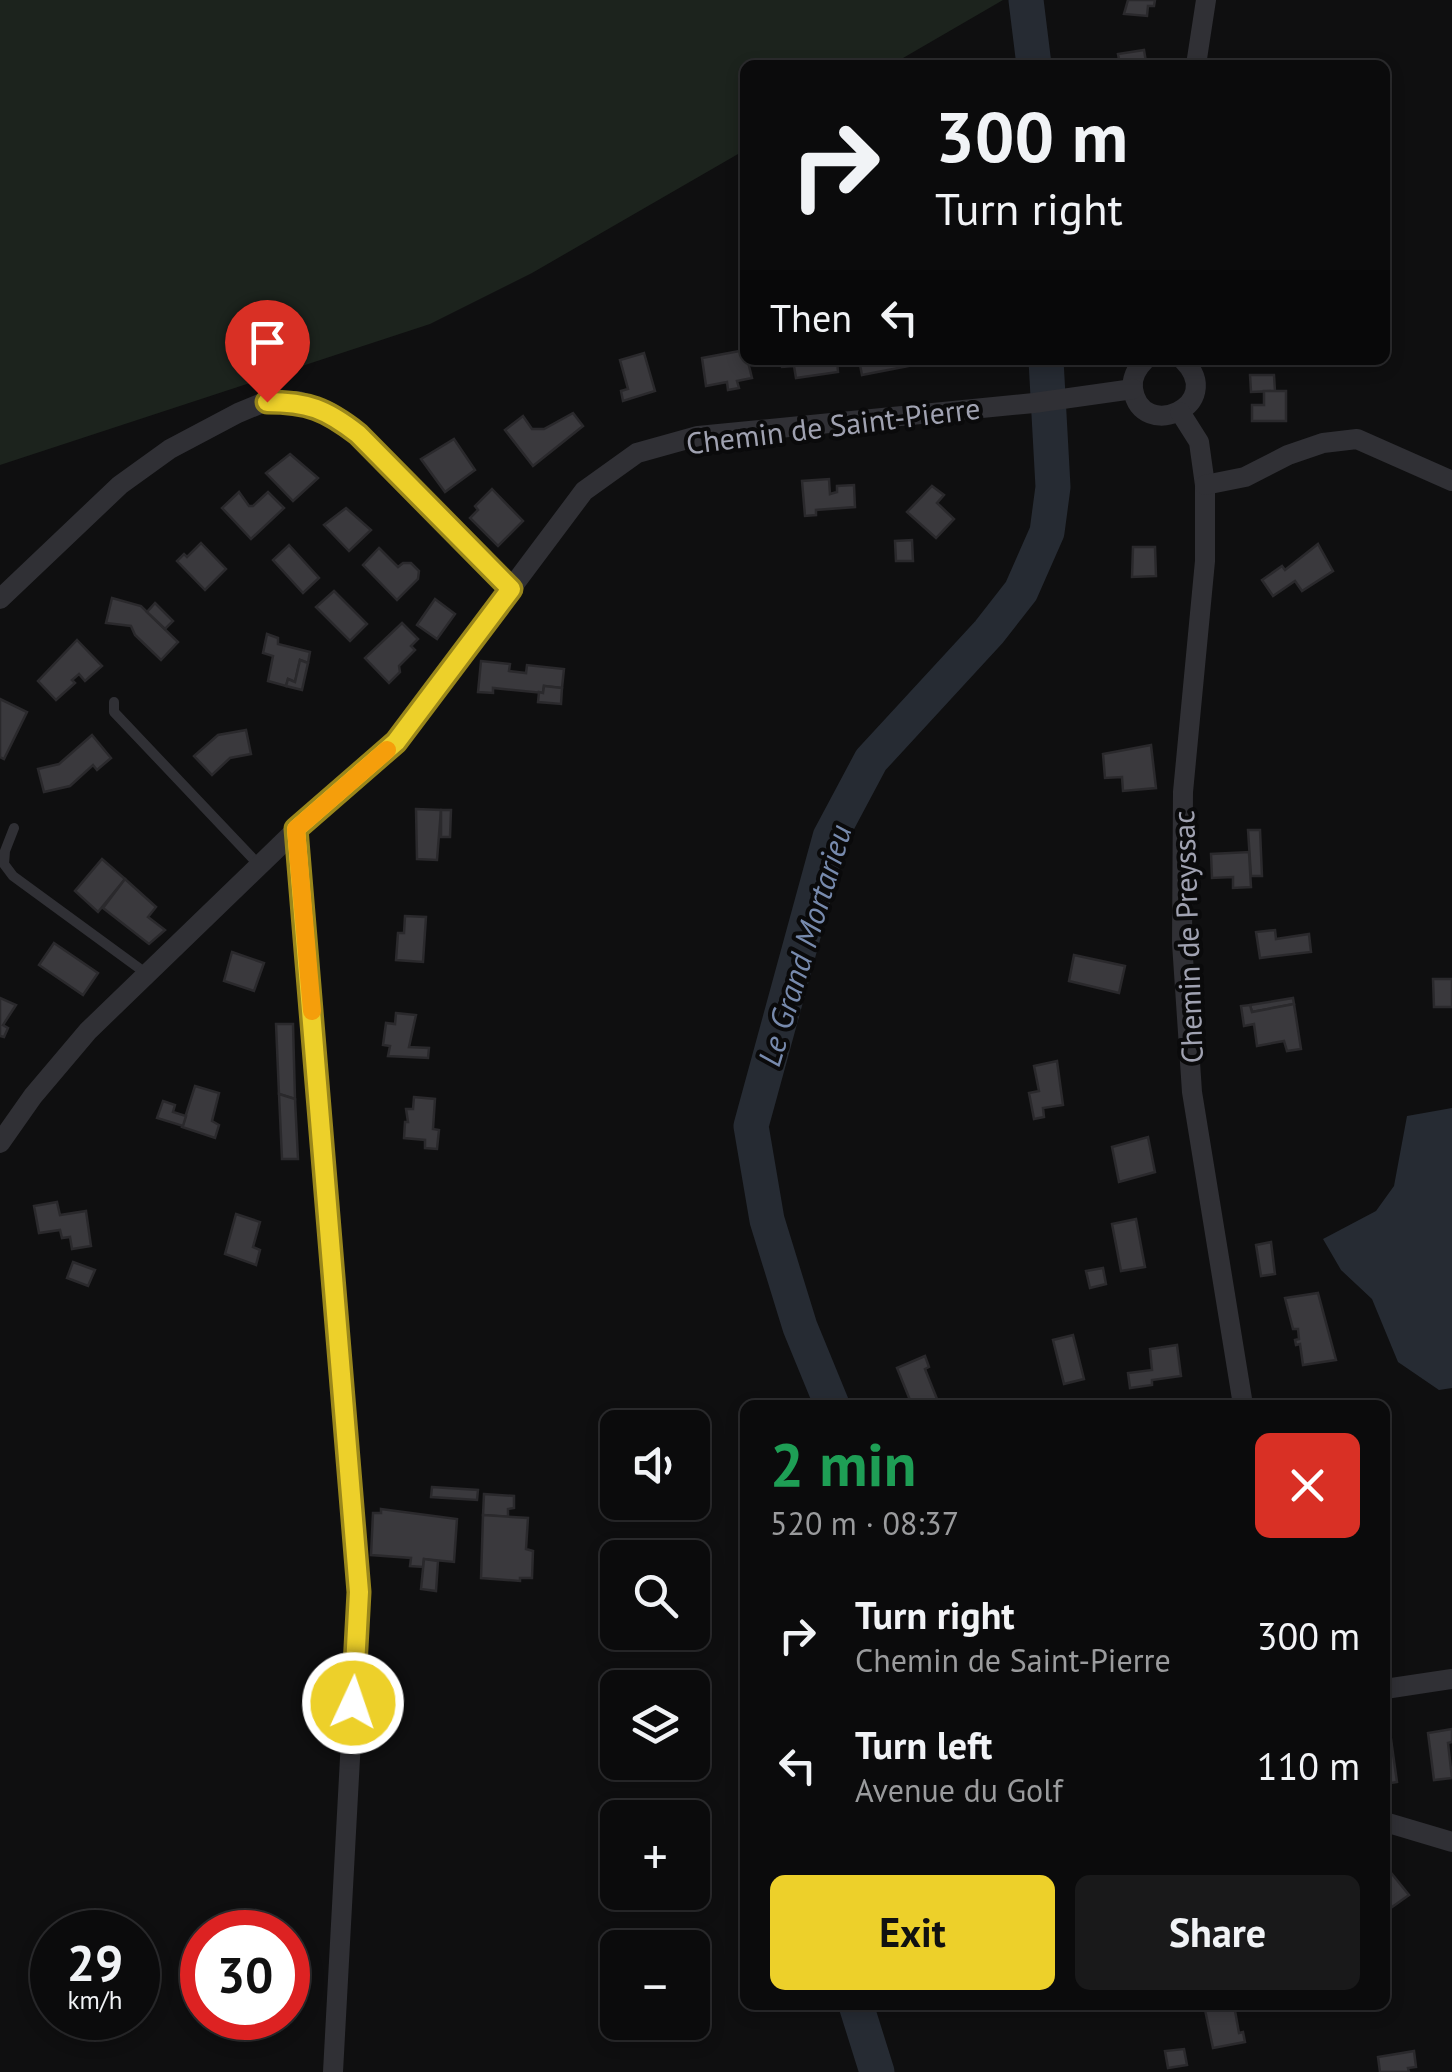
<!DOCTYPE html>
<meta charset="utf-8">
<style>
body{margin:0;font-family:"PT Sans",sans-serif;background:#19191a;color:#f1f3f6;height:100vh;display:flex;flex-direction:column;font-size:38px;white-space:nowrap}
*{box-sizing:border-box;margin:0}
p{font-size:32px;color:#9a9b9d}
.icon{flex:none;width:55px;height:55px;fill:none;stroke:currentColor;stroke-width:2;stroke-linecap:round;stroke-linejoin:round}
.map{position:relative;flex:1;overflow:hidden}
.panel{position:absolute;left:740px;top:1400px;width:650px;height:610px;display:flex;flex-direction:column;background:#0b0b0c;border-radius:15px;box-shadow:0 5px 15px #0003,0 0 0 2px #2b2b2d}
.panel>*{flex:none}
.guide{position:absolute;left:740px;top:60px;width:650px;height:305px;border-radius:15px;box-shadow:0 5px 15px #0003,0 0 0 2px #2b2b2d;background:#0b0b0c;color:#f1f3f6;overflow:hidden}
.fabs{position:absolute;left:600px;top:1410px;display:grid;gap:20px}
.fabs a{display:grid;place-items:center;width:110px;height:110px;border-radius:15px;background:#0b0b0c;box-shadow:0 5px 15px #0003,0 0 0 2px #2b2b2d;font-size:50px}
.speed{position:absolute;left:30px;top:1910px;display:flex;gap:20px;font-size:50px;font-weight:700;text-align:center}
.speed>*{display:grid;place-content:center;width:130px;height:130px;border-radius:50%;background:#0b0b0c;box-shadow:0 5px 15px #0003,0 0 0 2px #2b2b2d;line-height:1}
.speed small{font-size:25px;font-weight:400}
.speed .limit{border:15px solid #d22;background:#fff;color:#111}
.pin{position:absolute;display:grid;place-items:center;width:85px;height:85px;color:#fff;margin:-102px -42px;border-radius:50% 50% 50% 0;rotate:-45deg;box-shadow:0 0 10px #0007}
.pin .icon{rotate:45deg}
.me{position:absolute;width:110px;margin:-55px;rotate:3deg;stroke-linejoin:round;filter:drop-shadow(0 0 8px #0008)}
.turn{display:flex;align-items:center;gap:35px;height:210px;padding:0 30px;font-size:45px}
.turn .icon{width:130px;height:130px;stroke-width:2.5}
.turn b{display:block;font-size:70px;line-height:85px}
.then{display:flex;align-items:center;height:95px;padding:0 30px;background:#0003;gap:20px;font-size:38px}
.round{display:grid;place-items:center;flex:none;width:105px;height:105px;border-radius:15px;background:#19191a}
.headline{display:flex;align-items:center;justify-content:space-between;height:170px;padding:0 30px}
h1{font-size:60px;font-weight:600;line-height:75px;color:#1e9e55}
.primary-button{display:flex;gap:20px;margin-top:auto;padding:20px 30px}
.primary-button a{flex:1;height:115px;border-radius:15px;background:#edd02a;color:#111;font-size:40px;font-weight:600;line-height:115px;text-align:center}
.primary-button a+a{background:#19191a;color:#f1f3f6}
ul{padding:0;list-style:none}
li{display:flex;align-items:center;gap:30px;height:130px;padding:0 30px}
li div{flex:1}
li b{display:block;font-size:38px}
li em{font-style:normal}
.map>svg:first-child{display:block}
</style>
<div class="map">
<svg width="1452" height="2072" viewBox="0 0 1452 2072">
<rect width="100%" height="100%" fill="#0f0f10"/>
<!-- green -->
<path fill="#1c231d" d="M0 0H1003L891 65H745V150L532 273 430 324 0 465Z"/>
<!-- water -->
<path fill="#262b33" d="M1452 1108V1388L1439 1390 1398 1362 1372 1299 1341 1270 1323 1239 1376 1211 1394 1186 1407 1116Z"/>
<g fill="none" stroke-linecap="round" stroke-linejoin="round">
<!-- river -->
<g stroke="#262b33" stroke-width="35">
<path d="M1026 0 1034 65"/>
<path d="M832 1405 800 1327 767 1220 751 1126 830 837 871 760 989 632 1021 591 1047 532 1053 487 1046 360"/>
<path d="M856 2005 877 2072"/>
</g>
</g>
<!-- building -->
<g fill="#3a393d" stroke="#2a292c" stroke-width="2.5">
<path d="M1128 0H1155L1154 6H1148L1147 16 1124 14Z"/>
<path d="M1144 50 1146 62 1141 65H1120L1118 54Z"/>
<path d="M745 350 752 378 737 381 739 388 728 390 727 382 706 386 702 358Z"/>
<path d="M644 353 655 391 623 401 621 391 628 389 620 360Z"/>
<path d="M781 360H837L838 372 796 378 794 366 782 367Z"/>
<path d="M859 360H919V364L862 375Z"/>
<path d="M1250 375H1274L1275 391 1251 392Z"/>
<path d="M1264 391H1286V421H1252V405H1264Z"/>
<path d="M573 413 583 426 533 466 505 430 523 416 532 429H544Z"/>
<path d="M454 439 475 470 445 492 421 459Z"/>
<path d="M290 454 318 478 293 501 266 473Z"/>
<path d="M829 479 830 494 837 492V486L854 485 855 507 816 510V515L805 516 802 481Z"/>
<path d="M932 486 944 495 937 503 954 519 936 538 907 512Z"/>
<path d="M492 489 523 521 498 546 470 518 478 510 475 506Z"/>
<path d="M239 492 249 506H253L268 492 284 508 251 539 222 508Z"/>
<path d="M346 508 371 530 349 551 324 525Z"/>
<path d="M912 540 913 561H896L895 541Z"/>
<path d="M201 543 226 569 205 590 177 561 184 554 187 557Z"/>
<path d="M1318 544 1333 571 1302 591 1295 581 1273 596 1262 580 1282 566 1285 570Z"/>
<path d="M289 545 319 578 303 593 273 560Z"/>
<path d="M1133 547H1155L1156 576 1132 577Z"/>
<path d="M379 548 398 567 403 563H411L419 571 418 579 397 600 363 565Z"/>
<path d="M334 591 367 624 350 641 316 607Z"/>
<path d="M112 598 141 606 178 642 161 660 135 635 131 626 106 623Z"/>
<path d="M435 599 455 614 437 639 417 625Z"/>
<path d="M155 603 173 621 165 629 147 612Z"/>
<path d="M402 623 418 639 411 646 415 650 399 666 400 672 389 683 365 658Z"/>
<path d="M267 634 278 638V644L310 652 308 663 300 660 295 682 288 679 286 686 268 681 273 656 263 653Z"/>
<path d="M77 640 102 666 85 681 79 674 72 680 75 683 56 700 38 681Z"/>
<path d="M300 660 308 663 302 690 286 686 288 679 295 682Z"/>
<path d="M481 661 510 664 509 671 526 673 527 665 564 669 562 688 544 686 543 693 493 688V693L478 692Z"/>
<path d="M544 686 562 688 561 704 538 702 539 692 543 693Z"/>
<path d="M0 699 27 712 4 759 0 757Z"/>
<path d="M246 730 251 754 230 758 212 775 194 756 218 735Z"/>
<path d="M92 735 111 758 97 770 93 765 70 786 44 792 38 769 59 764Z"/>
<path d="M1151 745 1156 788 1123 791 1122 777 1105 778 1103 754Z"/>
<path d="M416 809 441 810 437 860 417 859Z"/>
<path d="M441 810H451L450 837H441Z"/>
<path d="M1248 830H1260L1262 876H1251Z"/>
<path d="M1249 852 1251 887 1233 888V877L1212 878 1211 854Z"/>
<path d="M102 859 125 879 98 912 75 891Z"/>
<path d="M125 879 156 907 148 917 165 930 149 944 103 908Z"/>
<path d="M405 916 426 917 423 962 396 960 398 933H404Z"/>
<path d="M1275 930 1276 939 1309 934 1311 952 1260 958 1256 932Z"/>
<path d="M54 943 98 973 83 995 39 965Z"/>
<path d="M232 952 264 963 254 991 224 981Z"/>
<path d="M1074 955 1125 966 1119 993 1069 981Z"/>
<path d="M1433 979H1452V1007H1434Z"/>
<path d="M0 998 16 1005 3 1025 8 1028 4 1037 0 1036Z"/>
<path d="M1293 998 1294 1004 1252 1012 1250 1005Z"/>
<path d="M1294 1004 1301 1049 1287 1051 1284 1041 1257 1046 1254 1024 1244 1026 1241 1006 1250 1005 1252 1012Z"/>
<path d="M396 1013 416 1015 409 1047 429 1048 428 1058 388 1056 390 1046 383 1045 386 1023 395 1024Z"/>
<path d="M276 1024H293L295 1099 279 1094Z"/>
<path d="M1057 1061 1063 1105 1043 1108 1044 1117 1034 1119 1029 1093 1039 1091 1034 1066Z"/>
<path d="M195 1086 219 1093 212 1121 219 1125 215 1138 182 1127Z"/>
<path d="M279 1094 295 1099 298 1159H282Z"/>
<path d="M414 1097 435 1099 433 1129 439 1130 437 1149 425 1148V1140L404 1138 405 1122H408L406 1109H413Z"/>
<path d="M163 1101 175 1105 173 1112 186 1116 183 1126 157 1118Z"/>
<path d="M1148 1137 1155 1172 1119 1182 1112 1147Z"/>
<path d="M57 1202 60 1215 86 1211 91 1246 72 1249 70 1237 62 1238 60 1230 39 1233 34 1206Z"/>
<path d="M236 1214 260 1222 253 1247 260 1250 256 1265 225 1254Z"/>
<path d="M1136 1219 1145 1267 1121 1271 1112 1224Z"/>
<path d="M1271 1242 1275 1274 1261 1276 1256 1245Z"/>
<path d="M73 1262 95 1270 88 1286 67 1278Z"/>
<path d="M1103 1268 1106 1284 1090 1288 1086 1271Z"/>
<path d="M1318 1293 1336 1360 1303 1365 1300 1344 1296 1345 1295 1340 1299 1339 1298 1329H1293L1285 1298Z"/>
<path d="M1073 1335 1084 1379 1064 1384 1053 1340Z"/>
<path d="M1177 1345 1181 1376 1152 1380V1385L1130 1388 1128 1373 1152 1370 1150 1349Z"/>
<path d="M925 1356 929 1367 925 1369 939 1404 912 1405 897 1368Z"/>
<path d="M432 1487 478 1490 477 1500 431 1497Z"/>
<path d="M484 1494 514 1496V1508L508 1509V1517L483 1515Z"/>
<path d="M381 1509 457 1519 454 1562 424 1559 423 1567 410 1566 411 1558 371 1555 373 1513H381Z"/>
<path d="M483 1515 528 1518 526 1549 533 1551 532 1578H520V1581L481 1578Z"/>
<path d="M424 1559 438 1561 436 1591 421 1589Z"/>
<path d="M1389 1725 1397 1782 1385 1784V1726Z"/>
<path d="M1452 1729V1742L1448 1743 1452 1778 1434 1780 1428 1733Z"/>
<path d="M1392 1874 1409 1895 1385 1912V1880Z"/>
<path d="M1204 2005H1234L1239 2033 1243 2032 1245 2042 1213 2048Z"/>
<path d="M1184 2049 1187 2065 1168 2068 1165 2051Z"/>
<path d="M1414 2051 1416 2067 1408 2068 1409 2072H1380L1378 2057Z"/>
</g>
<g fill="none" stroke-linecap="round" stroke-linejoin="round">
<!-- lane -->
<g stroke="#303035" stroke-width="10">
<path d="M114 702V712L259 865"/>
<path d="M14 828 5 851 4 864 13 876 147 974"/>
</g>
<!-- street -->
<g stroke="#303035" stroke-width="20">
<path d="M1196 65 1206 0"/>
<path d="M1145 360C1137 368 1131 377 1133 389 1141 443 1228 405 1183 360"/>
<path d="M1180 412 1199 442 1205 485V561L1183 792 1182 943 1192 1092 1243 1405"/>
<path d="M1205 485 1245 477 1288 455 1323 443 1357 439 1452 481"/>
<path d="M0 599 120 485 170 449 238 413 267 401H298L329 412 358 433 511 589"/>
<path d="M297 829 359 1592 333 2072"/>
<path d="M0 1143 33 1096 88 1031 297 829 396 742 584 491 637 453 698 436 1034 403 1133 389"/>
<path d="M1385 1689 1452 1679"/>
<path d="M1385 1822 1452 1842"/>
</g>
</g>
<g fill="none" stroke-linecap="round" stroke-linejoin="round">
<!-- route casing -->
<g stroke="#9a871b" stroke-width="25">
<path id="route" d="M267 402C308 402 326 409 358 434L511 589 396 742 296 829 359 1592 353 1703"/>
</g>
<!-- route -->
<use href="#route" stroke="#edd02a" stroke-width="18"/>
<!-- slow -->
<path stroke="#f59e0b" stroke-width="18" d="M312 1011 296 829 387 750"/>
</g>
<g text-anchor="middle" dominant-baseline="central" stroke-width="8" stroke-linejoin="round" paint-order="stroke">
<!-- street labels -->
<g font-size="30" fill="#a0a2b1" stroke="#0a0a0b">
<text transform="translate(833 425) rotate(-7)">Chemin de Saint-Pierre</text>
<text transform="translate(1187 937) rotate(-92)">Chemin de Preyssac</text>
</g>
<!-- water labels -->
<g font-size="32" font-style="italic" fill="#778aad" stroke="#0a0a0b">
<text transform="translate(804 945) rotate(-73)">Le Grand Mortarieu</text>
</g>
</g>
</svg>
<div class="fabs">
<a><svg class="icon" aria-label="sound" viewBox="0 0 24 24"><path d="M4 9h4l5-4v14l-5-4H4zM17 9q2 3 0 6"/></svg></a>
<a><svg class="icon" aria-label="search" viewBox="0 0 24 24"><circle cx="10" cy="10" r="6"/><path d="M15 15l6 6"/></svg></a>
<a><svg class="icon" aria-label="layers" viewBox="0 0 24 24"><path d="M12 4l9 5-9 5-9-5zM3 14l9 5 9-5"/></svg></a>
<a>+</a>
<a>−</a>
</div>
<div class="speed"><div>29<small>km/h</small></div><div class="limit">30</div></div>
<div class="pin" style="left:267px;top:402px;background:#d93025"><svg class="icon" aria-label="arrive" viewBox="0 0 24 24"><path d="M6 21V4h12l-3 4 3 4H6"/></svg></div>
<svg class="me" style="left:353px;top:1703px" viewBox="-20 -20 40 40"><circle r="17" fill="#edd02a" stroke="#fff" stroke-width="3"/><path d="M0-11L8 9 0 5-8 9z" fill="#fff"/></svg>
<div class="guide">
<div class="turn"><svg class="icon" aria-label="right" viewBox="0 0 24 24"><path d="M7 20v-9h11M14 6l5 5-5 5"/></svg><div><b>300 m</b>Turn right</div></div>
<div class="then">Then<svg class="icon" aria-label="left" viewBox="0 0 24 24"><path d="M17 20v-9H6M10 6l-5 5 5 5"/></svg></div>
</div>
<section class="panel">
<div class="headline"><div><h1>2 min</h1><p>520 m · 08:37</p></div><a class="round" style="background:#d93025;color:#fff"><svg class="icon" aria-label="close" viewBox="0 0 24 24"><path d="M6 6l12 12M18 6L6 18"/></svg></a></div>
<ul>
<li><svg class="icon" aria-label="right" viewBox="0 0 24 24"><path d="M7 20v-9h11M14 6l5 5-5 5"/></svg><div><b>Turn right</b><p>Chemin de Saint-Pierre</p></div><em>300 m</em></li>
<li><svg class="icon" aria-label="left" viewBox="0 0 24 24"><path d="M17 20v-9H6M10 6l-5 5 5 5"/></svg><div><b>Turn left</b><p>Avenue du Golf</p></div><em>110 m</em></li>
</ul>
<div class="primary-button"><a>Exit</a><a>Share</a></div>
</section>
</div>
